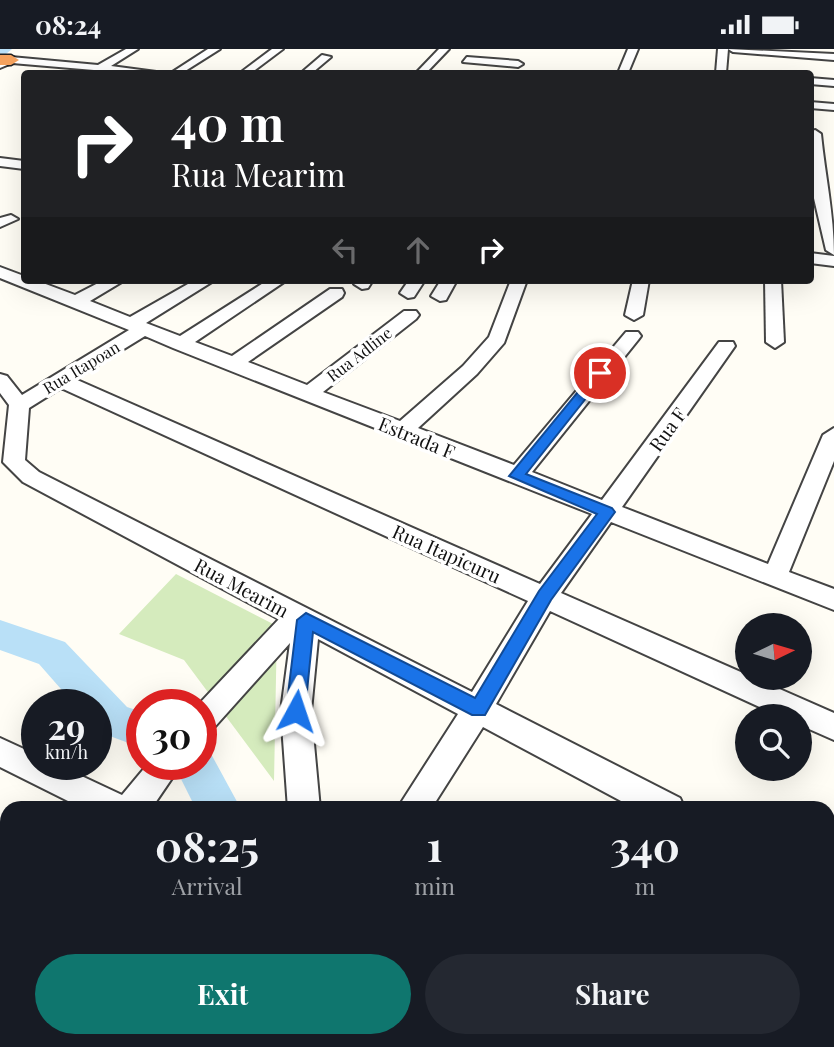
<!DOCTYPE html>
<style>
body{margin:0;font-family:"Playfair Display",serif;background:#242831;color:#f1f3f6;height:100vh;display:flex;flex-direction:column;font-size:26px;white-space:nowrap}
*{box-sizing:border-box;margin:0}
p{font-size:23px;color:#9ea1a6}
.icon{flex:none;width:38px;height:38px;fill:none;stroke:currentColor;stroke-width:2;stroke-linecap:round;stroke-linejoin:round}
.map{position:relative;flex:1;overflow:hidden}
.details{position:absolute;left:0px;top:752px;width:835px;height:247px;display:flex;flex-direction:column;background:#171b24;border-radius:21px 21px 0 0;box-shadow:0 7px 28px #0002}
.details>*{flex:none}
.banner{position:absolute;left:21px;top:21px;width:793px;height:214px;border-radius:7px;box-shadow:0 7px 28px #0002;background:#202124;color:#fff;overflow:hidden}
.needle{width:46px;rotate:85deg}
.tools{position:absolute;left:735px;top:564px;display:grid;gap:14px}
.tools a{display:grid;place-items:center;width:77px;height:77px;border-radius:50%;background:#171b24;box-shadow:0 7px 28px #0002;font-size:35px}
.speed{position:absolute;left:21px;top:640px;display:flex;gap:14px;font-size:35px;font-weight:700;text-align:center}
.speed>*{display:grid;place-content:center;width:91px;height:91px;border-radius:50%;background:#171b24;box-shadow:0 7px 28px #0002;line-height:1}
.speed small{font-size:18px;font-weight:400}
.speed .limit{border:10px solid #d22;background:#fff;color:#111}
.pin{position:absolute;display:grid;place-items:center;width:60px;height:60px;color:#fff;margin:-30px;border:4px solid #fff;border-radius:50%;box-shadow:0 2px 7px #0007}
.me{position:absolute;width:77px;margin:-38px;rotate:5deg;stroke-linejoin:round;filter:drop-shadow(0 0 5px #0008)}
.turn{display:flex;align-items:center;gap:24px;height:147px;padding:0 35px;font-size:32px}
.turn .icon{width:91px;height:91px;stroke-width:2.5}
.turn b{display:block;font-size:49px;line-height:60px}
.lanes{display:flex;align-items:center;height:66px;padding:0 35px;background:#0003;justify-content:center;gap:35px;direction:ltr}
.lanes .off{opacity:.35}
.eta{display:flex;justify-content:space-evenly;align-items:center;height:119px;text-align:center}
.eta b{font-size:42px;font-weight:700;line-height:49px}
.button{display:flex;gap:14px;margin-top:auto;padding:14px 35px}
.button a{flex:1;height:80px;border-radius:42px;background:#0f766e;color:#fff;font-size:28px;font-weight:700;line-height:80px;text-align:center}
.button a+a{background:#242831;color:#f1f3f6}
.status{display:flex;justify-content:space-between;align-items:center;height:49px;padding:0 35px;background:#171b24;direction:ltr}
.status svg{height:19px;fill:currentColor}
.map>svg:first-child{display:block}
</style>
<div class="status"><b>08:24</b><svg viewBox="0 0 49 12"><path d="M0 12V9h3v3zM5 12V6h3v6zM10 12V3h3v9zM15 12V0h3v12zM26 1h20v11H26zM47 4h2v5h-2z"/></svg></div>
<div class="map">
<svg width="834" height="998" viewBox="0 0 834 998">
<rect width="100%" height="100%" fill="#fffdf5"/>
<!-- green -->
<path fill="#d5ebbd" d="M176 525 277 577 274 732 184 611 119 585Z"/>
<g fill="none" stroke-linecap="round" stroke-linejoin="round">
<!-- river -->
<g fill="#b9e0f7" fill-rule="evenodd">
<path d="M0 0H12L0 10Z"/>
<path d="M0 571 65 593 127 658 142 663V699L99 683 96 656H75L39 615 0 601Z"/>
<path d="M201 699 210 703 241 760H196L174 716H201Z"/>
<path d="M260 992H313L315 998H261Z"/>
</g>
<!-- minor casing -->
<g stroke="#444" stroke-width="4">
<g id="minor">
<path d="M126 0H138L111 17 164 24H129L12 14 0 19V12L11 8 98 16Z"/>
<path d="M208 0H220L182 24H171Z"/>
<path d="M272 0H283L251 24H240Z"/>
<path d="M439 0H449L426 24H416Z"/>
<path d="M628 0H638L628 24H618Z"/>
<path d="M718 0H728L726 24H716Z"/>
<path d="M728 0 834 5V11L733 3Z"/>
<path d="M322 6 331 8 312 24H301Z"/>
<path d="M467 8 518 12 523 15 518 18 463 13Z"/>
<path d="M810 29 834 31V37L810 35Z"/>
<path d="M810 53 834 55V61L810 59Z"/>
<path d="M815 81 821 85C825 126 834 165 834 206L826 201 813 145 810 83Z"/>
<path d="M0 109 24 112V120L0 117Z"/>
<path d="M11 166 18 170 0 178V169Z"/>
<path d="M810 204 834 207V217L810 214Z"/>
<path d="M0 218 24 227V231H35L75 246 104 231H125L90 252 130 268 195 231H215L146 274 180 287 268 231H287L195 293 232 307 330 240H342L344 244 342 248 248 313 307 336 404 262H416L419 266 416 270 323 343 400 372 463 317 489 288 511 231H527L504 294 477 325 418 379 514 416 626 283H638L641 287 638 291 532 423 602 451 719 293H733L735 297 622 458 768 515 823 386 834 379V412L789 523 834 540V561L611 473 561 544 834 664V691L800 676V667H779L550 562 496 655 680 749 685 760H636L483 678 431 760H397L458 665 318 590 311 662 320 760H288L281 662 290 594 211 682 201 686V656H198L279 570 23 433 3 413 9 356 0 344V325L7 327 22 346 129 281 0 229ZM145 287 173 299 592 465 540 535 75 330ZM61 339 528 552 472 643 39 423 25 411 29 359Z"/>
<path d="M356 231H373L368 239 362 240 354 235Z"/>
<path d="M409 231H425L414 248 408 249 400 244Z"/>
<path d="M441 231H457L446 251 440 252 431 247Z"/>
<path d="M633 231H649L643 266 634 271 625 266Z"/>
<path d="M765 231H781L784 293 775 299 766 293Z"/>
<path d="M0 689 37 706V716H58L122 746 147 716H181L151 760H84L0 718Z"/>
<path d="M828 825 834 827V862L828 860Z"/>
<path d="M7 902V947L0 950V905Z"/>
<path d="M437 992H481L484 998H439Z"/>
</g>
</g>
<!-- highway casing -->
<g stroke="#222" stroke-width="3">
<path id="highway" d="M0 6H11L19 11 11 16H0Z"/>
</g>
<!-- minor -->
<use href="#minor" fill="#fff" fill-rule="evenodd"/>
<!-- highway -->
<use href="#highway" fill="#f5a25d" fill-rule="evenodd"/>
</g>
<!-- route -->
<path fill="#1a73e8" stroke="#114b97" stroke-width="2" d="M595 322 606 324 526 425 612 459 615 463 551 551 485 666H472L313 583 305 662 303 667H289L286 662 297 571 306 564 475 649 539 542 597 465 509 427Z"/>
<g text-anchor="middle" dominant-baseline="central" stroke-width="7" stroke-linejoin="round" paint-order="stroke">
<!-- far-street labels -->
<g font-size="16" fill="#111" stroke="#fff">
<text transform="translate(359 305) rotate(-38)">Rua Adline</text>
<text transform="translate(81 318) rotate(-31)">Rua Itapoan</text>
</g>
<!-- street labels -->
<g font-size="19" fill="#111" stroke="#fff">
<text transform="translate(667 380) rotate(-54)">Rua F</text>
<text transform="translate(417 388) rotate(22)">Estrada F</text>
<text transform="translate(447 504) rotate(24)">Rua Itapicuru</text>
<text transform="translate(242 538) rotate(28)">Rua Mearim</text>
</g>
</g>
</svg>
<div class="tools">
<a><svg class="needle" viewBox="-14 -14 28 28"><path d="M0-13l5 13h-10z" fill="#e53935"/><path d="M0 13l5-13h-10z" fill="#9ea1a6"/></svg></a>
<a><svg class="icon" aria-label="search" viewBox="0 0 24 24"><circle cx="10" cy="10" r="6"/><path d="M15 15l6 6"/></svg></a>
</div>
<div class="speed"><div>29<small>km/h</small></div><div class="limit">30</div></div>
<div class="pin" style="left:600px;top:324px;background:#d93025"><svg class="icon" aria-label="arrive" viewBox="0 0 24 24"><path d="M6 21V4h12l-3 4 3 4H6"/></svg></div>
<svg class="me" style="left:296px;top:662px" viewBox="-20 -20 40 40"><path d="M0-17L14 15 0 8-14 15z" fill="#1a73e8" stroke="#fff" stroke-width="4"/></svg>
<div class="banner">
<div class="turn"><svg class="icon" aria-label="right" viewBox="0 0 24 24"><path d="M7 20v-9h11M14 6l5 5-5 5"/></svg><div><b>40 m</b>Rua Mearim</div></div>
<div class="lanes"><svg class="icon off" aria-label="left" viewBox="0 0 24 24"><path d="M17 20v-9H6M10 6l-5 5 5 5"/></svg><svg class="icon off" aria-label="ahead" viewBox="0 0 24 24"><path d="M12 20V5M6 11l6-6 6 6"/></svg><svg class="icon" aria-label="right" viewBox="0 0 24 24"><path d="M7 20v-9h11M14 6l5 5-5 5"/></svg></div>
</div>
<section class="details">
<div class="eta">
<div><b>08:25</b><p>Arrival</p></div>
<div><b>1</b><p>min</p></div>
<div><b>340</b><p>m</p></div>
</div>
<div class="button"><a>Exit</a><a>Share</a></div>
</section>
</div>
